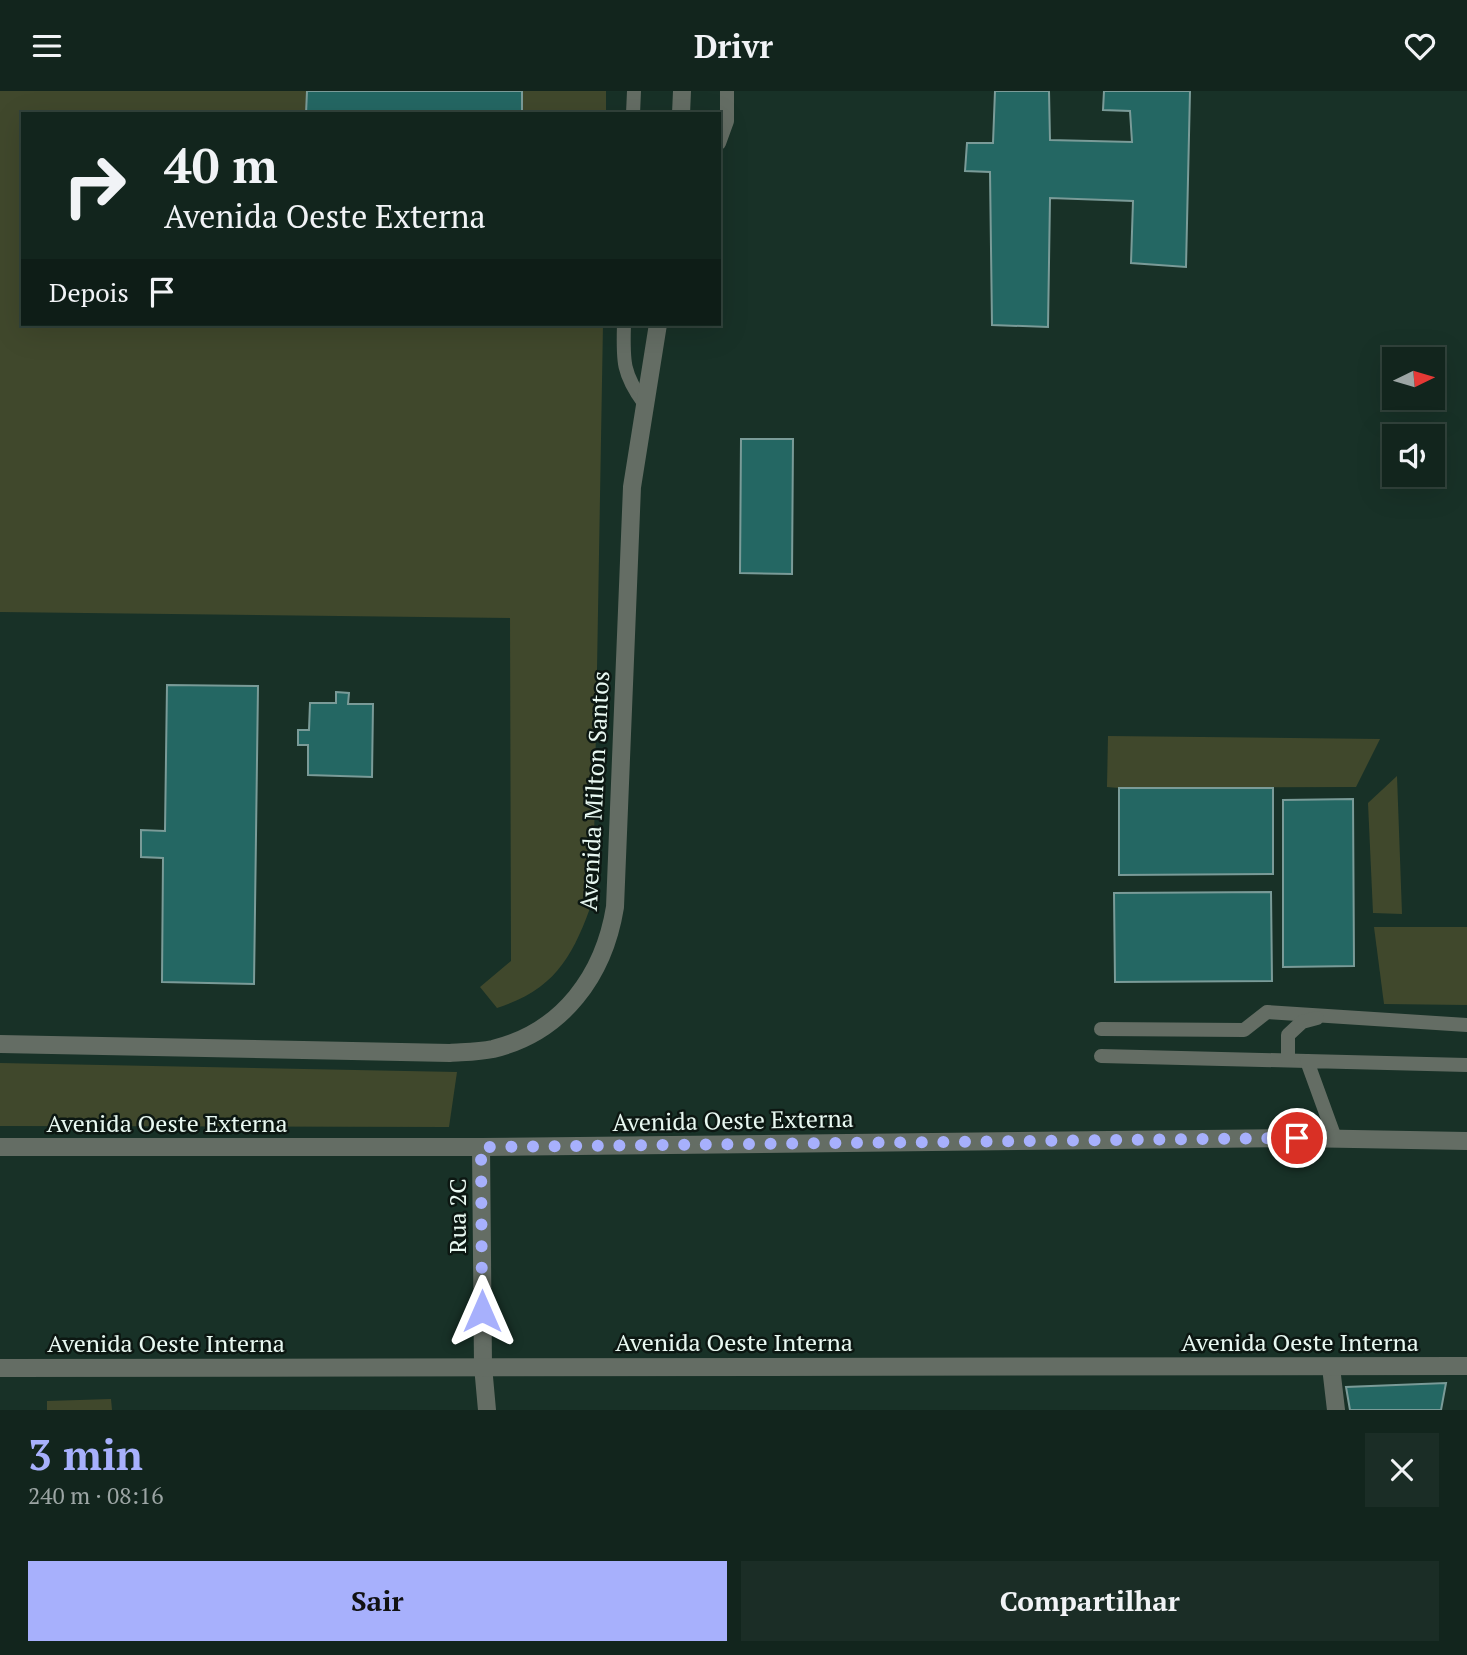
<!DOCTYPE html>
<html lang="pt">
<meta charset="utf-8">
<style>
body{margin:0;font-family:"PT Serif",serif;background:#1b2d26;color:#f1f3f6;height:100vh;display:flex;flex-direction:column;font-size:26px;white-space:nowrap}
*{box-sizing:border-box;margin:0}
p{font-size:23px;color:#9ca5a4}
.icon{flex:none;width:38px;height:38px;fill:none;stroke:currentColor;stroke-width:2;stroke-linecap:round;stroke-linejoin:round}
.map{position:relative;height:1319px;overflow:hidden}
.side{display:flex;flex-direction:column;background:#12251d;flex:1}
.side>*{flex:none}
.hud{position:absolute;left:21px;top:21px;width:700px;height:214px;border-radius:0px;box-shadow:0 7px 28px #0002,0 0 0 2px #31423b;background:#12251d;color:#f1f3f6;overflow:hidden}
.needle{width:46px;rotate:85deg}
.controls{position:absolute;left:1382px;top:256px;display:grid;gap:14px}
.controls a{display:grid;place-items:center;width:63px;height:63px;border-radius:0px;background:#12251d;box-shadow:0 7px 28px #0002,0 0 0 2px #31423b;font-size:35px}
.pin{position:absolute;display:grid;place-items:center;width:60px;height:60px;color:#fff;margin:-30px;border:4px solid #fff;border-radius:50%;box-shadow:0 2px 7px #0007}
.me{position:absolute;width:77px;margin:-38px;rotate:0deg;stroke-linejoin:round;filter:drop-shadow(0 0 5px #0008)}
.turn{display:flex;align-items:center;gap:24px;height:147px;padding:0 28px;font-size:32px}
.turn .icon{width:91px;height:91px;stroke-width:2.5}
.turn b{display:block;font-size:49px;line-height:60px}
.then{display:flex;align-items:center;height:66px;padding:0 28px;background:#0003;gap:14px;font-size:26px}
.round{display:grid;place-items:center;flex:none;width:74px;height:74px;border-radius:0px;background:#1b2d26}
.head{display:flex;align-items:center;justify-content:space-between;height:119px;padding:0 28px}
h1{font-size:42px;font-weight:700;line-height:52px;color:#a7b0fc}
.action{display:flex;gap:14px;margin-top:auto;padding:14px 28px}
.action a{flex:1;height:80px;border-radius:0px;background:#a7b0fc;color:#111;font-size:28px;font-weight:700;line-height:80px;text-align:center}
.action a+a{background:#1b2d26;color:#f1f3f6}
header{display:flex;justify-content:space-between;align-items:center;height:91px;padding:0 28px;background:#12251d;font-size:32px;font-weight:700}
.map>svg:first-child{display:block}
</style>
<header><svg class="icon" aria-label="menu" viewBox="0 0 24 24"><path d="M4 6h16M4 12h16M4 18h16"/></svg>Drivr<svg class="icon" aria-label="heart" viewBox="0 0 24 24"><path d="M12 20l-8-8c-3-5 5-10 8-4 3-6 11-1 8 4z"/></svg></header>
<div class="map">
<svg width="1467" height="1319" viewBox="0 0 1467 1319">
<rect width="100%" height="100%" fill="#183127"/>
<!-- green -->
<g fill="#40482c">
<path d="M0 0H606V23H23V233H603L593 809C573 865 556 898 497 917L480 896 511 870 510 527 0 521Z"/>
<path d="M1108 645 1380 648 1356 696 1119 697 1107 696Z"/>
<path d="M1397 685 1402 823 1373 822 1368 712Z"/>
<path d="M1374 836H1467V914L1384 913Z"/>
<path d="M0 972 457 981 449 1036 0 1035Z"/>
<path d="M111 1308 112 1319H47V1310Z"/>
</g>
<!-- building -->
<g fill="#246763" stroke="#7a9b98" stroke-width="2">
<path d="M307 0H522V23H306Z"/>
<path d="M995 0H1049L1050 49 1132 51 1130 20 1103 19 1104 0H1190L1186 176 1131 172 1133 110 1050 107 1048 236 992 234 990 81 965 80 967 52H993Z"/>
<path d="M741 348H793L792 483 740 482Z"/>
<path d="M167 594 258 595 254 893 162 891 163 767 141 766V739L165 740Z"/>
<path d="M336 601 349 602 348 613H373L372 686 308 684V654H298V639H309L310 612H336Z"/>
<path d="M1119 697H1273V783L1119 784Z"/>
<path d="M1353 708 1354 875 1283 876V709Z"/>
<path d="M1271 801 1272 890 1115 891 1114 802Z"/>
<path d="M1446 1292 1441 1319H1350L1346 1296Z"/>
</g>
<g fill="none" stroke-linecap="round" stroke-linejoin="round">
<!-- service -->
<g stroke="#646d64" stroke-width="14">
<path d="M633 23 634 0"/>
<path d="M719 52 727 30V0"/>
<path d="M624 233C623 269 622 282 644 312"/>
<path d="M1101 938 1244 939 1267 921 1467 934"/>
<path d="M1101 965 1307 970"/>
<path d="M1288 969V944L1302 931 1317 927"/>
<path d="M1335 1047 1307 970 1467 974"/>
</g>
<!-- minor -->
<g stroke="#646d64" stroke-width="18">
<path d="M681 23 682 0"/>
<path d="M0 953 450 962C464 961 479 961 493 958 563 941 604 884 615 816L632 396 658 233"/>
<path d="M481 1056 483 1275 487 1319"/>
<path d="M1331 1276 1336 1319"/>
</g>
<!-- tertiary -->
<g stroke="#646d64" stroke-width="18">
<path d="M0 1056H481L1297 1047 1467 1050"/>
<path d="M0 1277 1467 1275"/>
</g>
</g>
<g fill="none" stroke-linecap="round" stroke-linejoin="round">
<!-- route -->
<path stroke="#a7b0fc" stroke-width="12" stroke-dasharray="0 21.6" d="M482 1220 481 1056 1297 1047"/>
</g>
<g text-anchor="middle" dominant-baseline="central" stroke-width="5" stroke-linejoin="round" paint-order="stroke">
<!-- street labels -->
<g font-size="24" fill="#e8f8f1" stroke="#0c1712">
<text transform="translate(594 700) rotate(-87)">Avenida Milton Santos</text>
<text transform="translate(733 1029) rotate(-1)">Avenida Oeste Externa</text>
<text x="167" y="1032">Avenida Oeste Externa</text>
<text transform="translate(457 1125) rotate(-90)">Rua 2C</text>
<text x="734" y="1251">Avenida Oeste Interna</text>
<text x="1300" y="1251">Avenida Oeste Interna</text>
<text x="166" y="1252">Avenida Oeste Interna</text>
</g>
</g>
</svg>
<div class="controls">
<a><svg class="needle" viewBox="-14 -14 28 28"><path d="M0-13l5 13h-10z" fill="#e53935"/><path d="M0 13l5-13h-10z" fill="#9ca5a4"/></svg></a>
<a><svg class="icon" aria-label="sound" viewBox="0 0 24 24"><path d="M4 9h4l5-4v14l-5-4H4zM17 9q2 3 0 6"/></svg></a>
</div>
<div class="pin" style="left:1297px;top:1047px;background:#d93025"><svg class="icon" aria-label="arrive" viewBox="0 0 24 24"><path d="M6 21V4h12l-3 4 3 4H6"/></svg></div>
<svg class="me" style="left:482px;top:1220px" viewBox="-20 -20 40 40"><path d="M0-17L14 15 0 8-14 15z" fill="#a7b0fc" stroke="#fff" stroke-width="4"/></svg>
<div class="hud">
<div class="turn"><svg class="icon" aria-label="right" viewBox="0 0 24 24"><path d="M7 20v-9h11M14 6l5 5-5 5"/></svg><div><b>40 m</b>Avenida Oeste Externa</div></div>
<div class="then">Depois<svg class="icon" aria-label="arrive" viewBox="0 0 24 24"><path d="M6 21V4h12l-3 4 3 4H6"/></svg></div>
</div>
</div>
<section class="side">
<div class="head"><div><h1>3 min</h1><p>240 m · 08:16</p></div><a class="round"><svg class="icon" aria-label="close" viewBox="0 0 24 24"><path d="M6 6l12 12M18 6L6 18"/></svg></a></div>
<div class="action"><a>Sair</a><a>Compartilhar</a></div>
</section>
